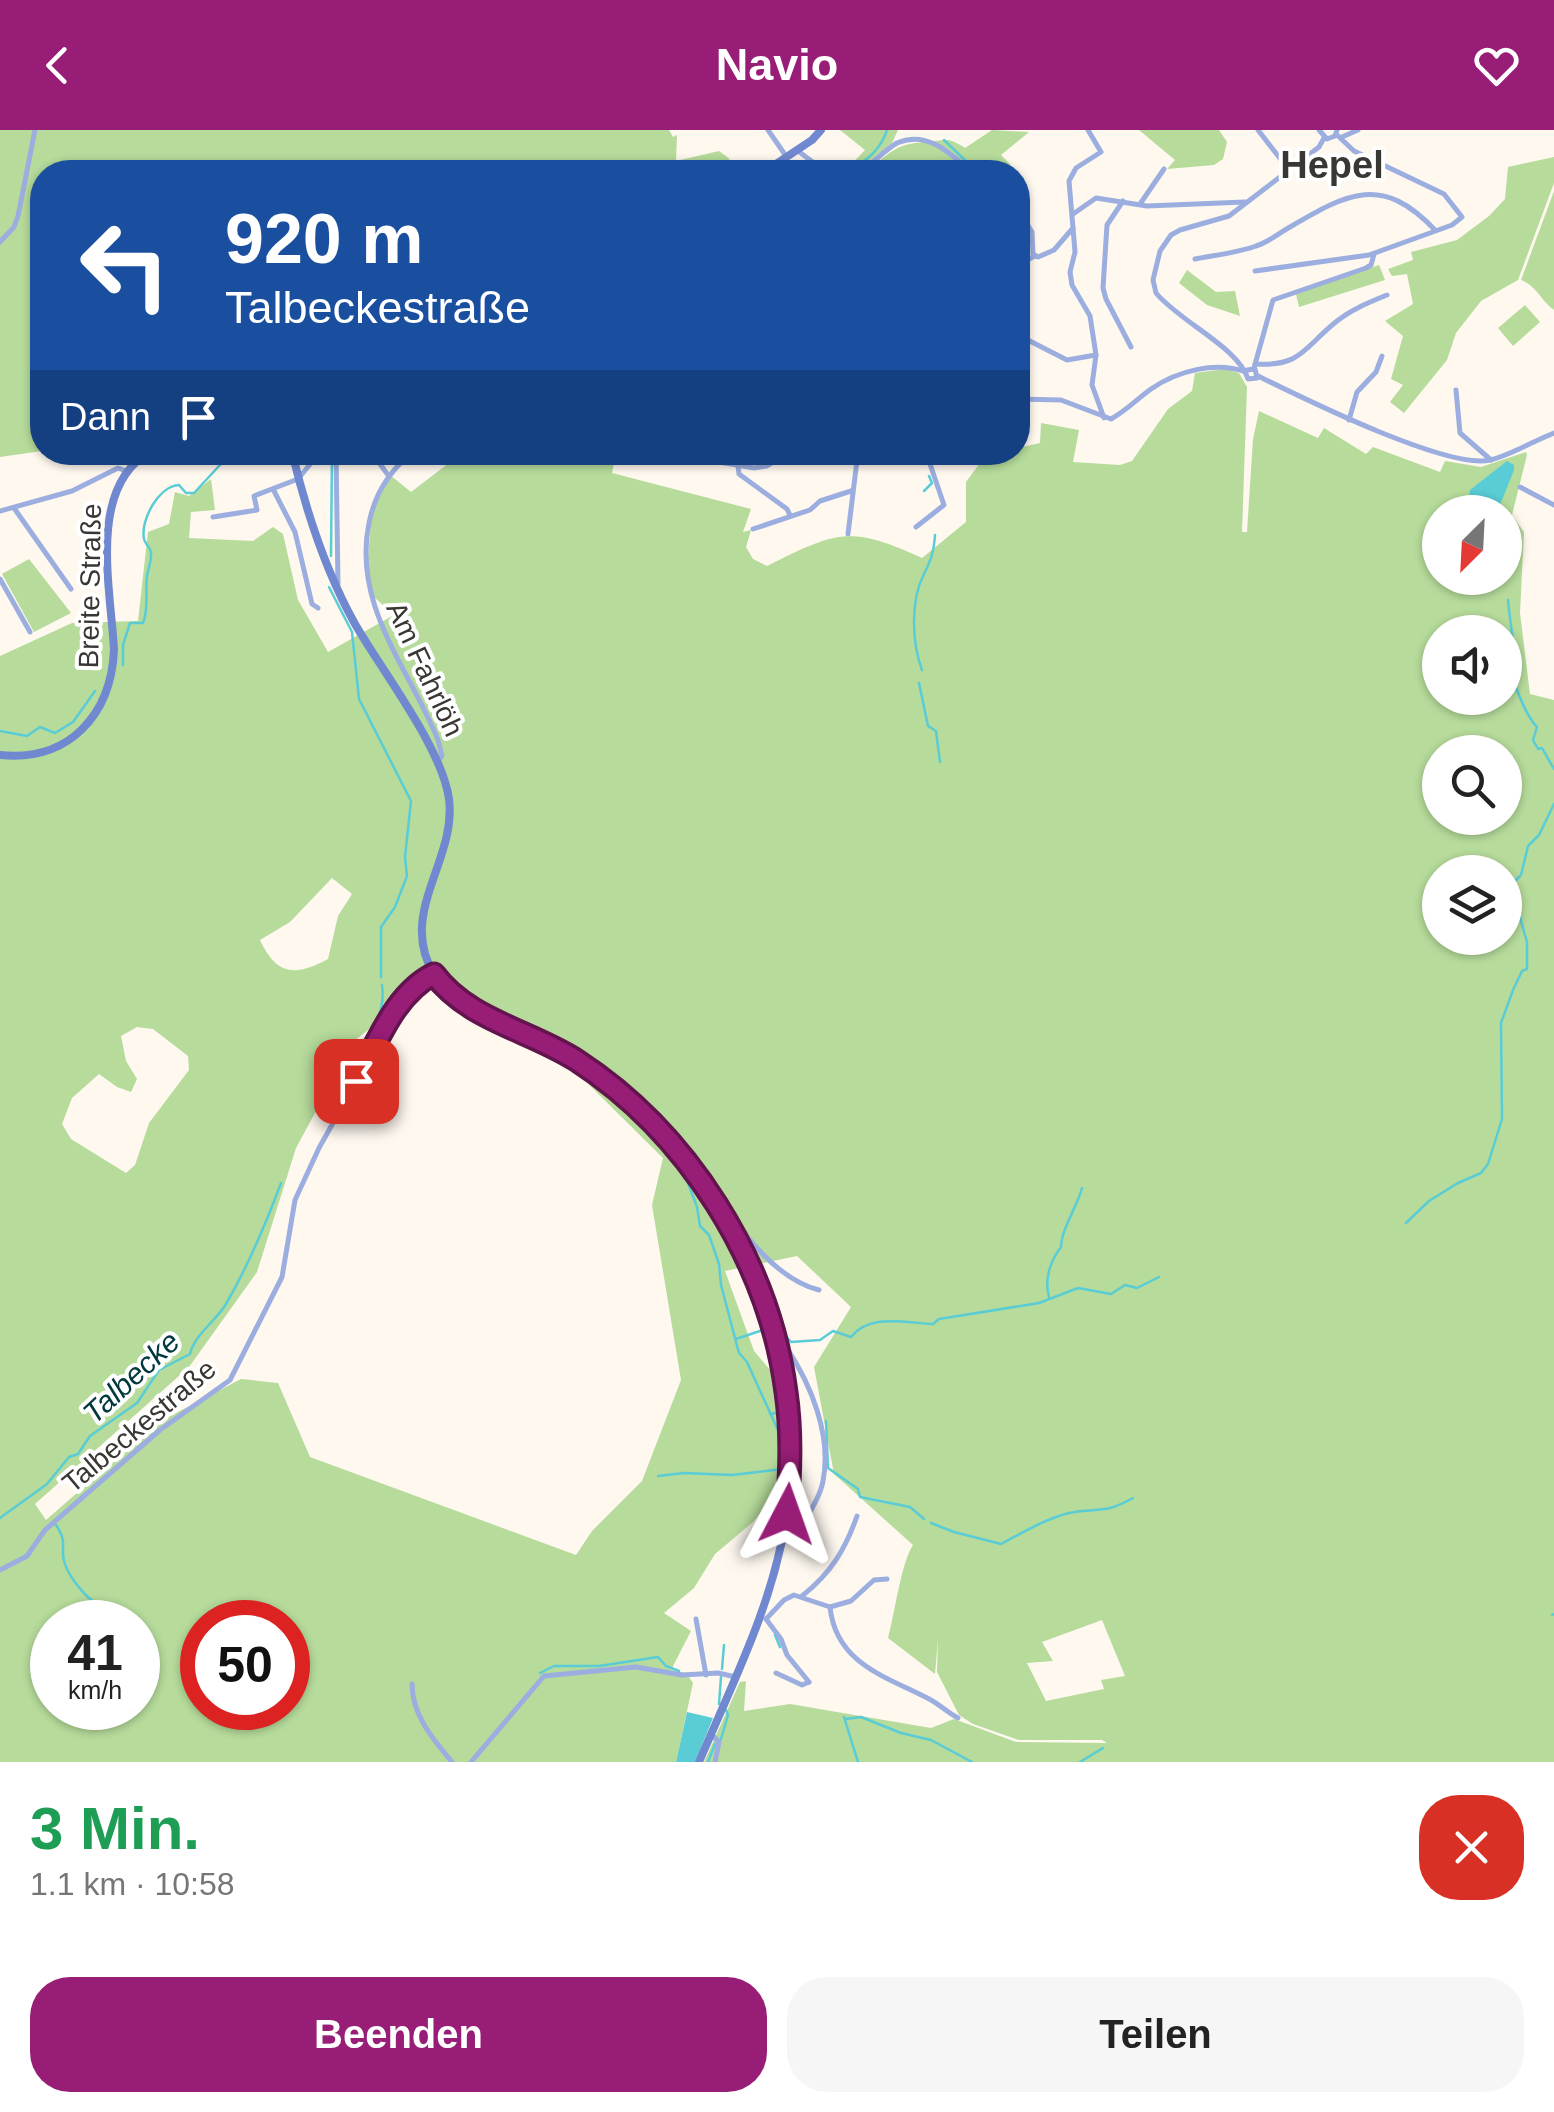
<!DOCTYPE html>
<html lang="de">
<meta charset="utf-8">
<style>
body{margin:0;font-family:Arial,sans-serif;background:#f6f6f6;color:#222;height:100vh;display:flex;flex-direction:column;font-size:38px;white-space:nowrap}
*{box-sizing:border-box;margin:0}
p{font-size:32px;color:#767676}
.icon{flex:none;width:55px;height:55px;fill:none;stroke:currentColor;stroke-width:2;stroke-linecap:round;stroke-linejoin:round}
.map{position:relative;height:1632px;overflow:hidden}
.side{display:flex;flex-direction:column;background:#fff;flex:1}
.side>*{flex:none}
.hud{position:absolute;left:30px;top:30px;width:1000px;height:305px;border-radius:40px;box-shadow:0 2px 8px #0004;background:#1a4fa0;color:#fff;overflow:hidden}
.needle{width:65px;rotate:204deg}
.buttons{position:absolute;left:1422px;top:365px;display:grid;gap:20px}
.buttons a{display:grid;place-items:center;width:100px;height:100px;border-radius:50%;background:#fff;box-shadow:0 2px 8px #0004;font-size:50px}
.speed{position:absolute;left:30px;top:1470px;display:flex;gap:20px;font-size:50px;font-weight:700;text-align:center}
.speed>*{display:grid;place-content:center;width:130px;height:130px;border-radius:50%;background:#fff;box-shadow:0 2px 8px #0004;line-height:1}
.speed small{font-size:25px;font-weight:400}
.speed .limit{border:15px solid #d22;background:#fff;color:#111}
.pin{position:absolute;display:grid;place-items:center;width:85px;height:85px;color:#fff;margin:-42px;border-radius:20px;box-shadow:0 5px 15px #0006}
.me{position:absolute;width:110px;margin:-55px;rotate:4deg;stroke-linejoin:round;filter:drop-shadow(0 0 8px #0008)}
.turn{display:flex;align-items:center;gap:35px;height:210px;padding:0 30px;font-size:45px}
.turn .icon{width:130px;height:130px;stroke-width:2.5}
.turn b{display:block;font-size:70px;line-height:85px}
.then{display:flex;align-items:center;height:95px;padding:0 30px;background:#0003;gap:20px;font-size:38px}
.round{display:grid;place-items:center;flex:none;width:105px;height:105px;border-radius:40px;background:#f6f6f6}
.headline{display:flex;align-items:center;justify-content:space-between;height:170px;padding:0 30px}
h1{font-size:60px;font-weight:700;line-height:75px;color:#1e9e55}
.cta{display:flex;gap:20px;margin-top:auto;padding:20px 30px}
.cta a{flex:1;height:115px;border-radius:40px;background:#981d77;color:#fff;font-size:40px;font-weight:700;line-height:115px;text-align:center}
.cta a+a{background:#f6f6f6;color:#222}
header{display:flex;justify-content:space-between;align-items:center;height:130px;padding:0 30px;background:#981d77;color:#fff;font-size:45px;font-weight:700}
.map>svg:first-child{display:block}
</style>
<header><svg class="icon" aria-label="back" viewBox="0 0 24 24"><path d="M15 5l-7 7 7 7"/></svg>Navio<svg class="icon" aria-label="heart" viewBox="0 0 24 24"><path d="M12 20l-8-8c-3-5 5-10 8-4 3-6 11-1 8 4z"/></svg></header>
<div class="map">
<svg width="1554" height="1632" viewBox="0 0 1554 1632">
<rect width="100%" height="100%" fill="#fef8ef"/>
<!-- green -->
<g fill="#b6db9b" fill-rule="evenodd">
<path d="M0 0H669L673 7 677 5 676 31 719 21 730 29 707 42H602L605 40 597 42H42V321L0 327Z"/>
<path d="M840 0H898L892 13 856 42 847 39 865 20Z"/>
<path d="M992 0 1029 2 1001 25 1011 35 1005 42H867C889 23 895 14 925 12 946 11 946 6 965 18Z"/>
<path d="M1139 0H1219L1227 12 1223 29 1214 35 1167 39 1175 30Z"/>
<path d="M1554 27V53L1518 150 1481 171 1456 203 1447 230 1404 283 1390 272 1403 255 1391 249 1403 206 1385 191 1413 174 1407 144 1392 146 1388 139 1413 130 1411 122 1457 110 1489 86 1505 69 1508 37Z"/>
<path d="M1554 61V180C1540 170 1537 156 1521 150Z"/>
<path d="M1379 135 1385 150 1299 177 1296 164Z"/>
<path d="M1187 140 1216 162 1235 161 1240 186 1207 175 1179 153Z"/>
<path d="M1525 175 1540 192 1513 216 1498 198Z"/>
<path d="M1224 239 1239 243 1247 257 1242 402H1247L1253 309 1259 281 1318 308 1324 298 1366 324 1373 317 1440 342 1445 331 1481 337 1526 322 1527 325 1512 385 1524 402 1520 483 1530 564 1554 570V1632H704L740 1552 746 1551 744 1581 790 1574 931 1598 954 1589 1016 1612 1107 1613 1102 1610H1019L973 1594 959 1585 937 1542 938 1509 935 1544 888 1508C895 1483 901 1433 913 1415L834 1344 814 1237 851 1177 797 1126 725 1141 754 1221 777 1248 784 1354 753 1392 715 1424 694 1458 664 1483 691 1501 671 1540 686 1543 693 1553 676 1632H0V526L72 493 138 491 148 402 169 394 175 362 189 366 211 349 215 380 191 382 189 408 253 411 273 397 283 404 298 470 328 522 394 485 374 467 367 436 372 383 390 345 411 362 462 323H616L612 343 751 379 743 402 751 400 746 417 753 429 767 436C837 401 850 395 922 428L966 392V352L985 326 1018 322V318L1040 313 1041 293 1079 300 1073 332 1120 335 1132 331 1168 279 1192 261 1195 243ZM1440 382H1505V448H1440ZM1440 502H1505V568H1440ZM1440 622H1505V688H1440ZM1440 742H1505V808H1440ZM332 748 352 764 338 786 328 829C295 847 276 845 260 810L290 792ZM428 852 562 928 663 1028 652 1075 681 1250 642 1351 592 1401 576 1425 310 1327 278 1253 241 1249 157 1293 46 1390 35 1374 189 1237 257 1142 296 1018 354 911ZM137 897 153 899 188 926 189 940 149 993 135 1035 126 1043 71 1009 62 994 72 968 99 944 117 957 131 962 137 949 126 931 121 906ZM1102 1490 1125 1546 1101 1550 1104 1559 1046 1571 1027 1533 1053 1531 1042 1512ZM52 1492H138V1578H52ZM202 1492H288V1578H202Z"/>
<path d="M29 429 71 483 34 502 2 444Z"/>
</g>
<!-- water -->
<g fill="#59ccd6">
<path d="M1507 331 1514 335V340L1500 375 1481 380 1469 375 1470 360Z"/>
<path d="M687 1582 713 1588 695 1632H676Z"/>
</g>
<g fill="none" stroke-linecap="round" stroke-linejoin="round">
<!-- stream -->
<g stroke="#59ccd6" stroke-width="2.5">
<path d="M944 10 971 36"/>
<path d="M850 42C866 30 881 20 887 0"/>
<path d="M924 361 932 353 929 346"/>
<path d="M331 426 332 322"/>
<path d="M329 457 352 502 359 569 411 671 405 727 407 746 395 777 381 797V847"/>
<path d="M1508 470C1510 492 1513 510 1516 531L1521 537 1515 555C1520 568 1527 587 1537 597L1533 610 1538 619 1542 618 1554 639"/>
<path d="M123 535V515L130 493H143C149 480 145 461 147 446 148 439 152 430 151 423 151 418 145 414 144 409 140 390 159 356 179 355L186 363H194L232 322"/>
<path d="M922 540C912 513 910 471 924 444 931 430 934 421 935 405"/>
<path d="M919 553 928 596 936 601 940 632"/>
<path d="M0 601 27 606 40 597 55 603 73 592 95 561"/>
<path d="M1513 763 1514 752 1521 745 1528 716 1539 705 1554 674"/>
<path d="M362 912C377 899 385 875 382 855"/>
<path d="M657 1006 688 1053 697 1077 700 1096 709 1105 719 1134 721 1155 739 1223 747 1232 782 1309 779 1358"/>
<path d="M1406 1093 1429 1071 1458 1053 1481 1043 1488 1034 1502 989 1501 893 1513 860 1522 841 1527 839V812L1519 784"/>
<path d="M1049 1167C1044 1150 1050 1131 1061 1117 1061 1100 1077 1077 1082 1058"/>
<path d="M776 1195 791 1212 820 1210 833 1201 851 1207C870 1183 905 1193 933 1194L939 1189 1039 1173 1078 1158 1111 1164 1125 1155 1137 1158 1159 1147"/>
<path d="M736 1209 766 1199"/>
<path d="M770 1284 783 1282"/>
<path d="M826 1291 828 1338 858 1359 860 1367 910 1377 924 1389"/>
<path d="M658 1346 684 1343 732 1345 783 1339"/>
<path d="M0 1388 47 1354 69 1327 78 1324 90 1306 137 1273 159 1240 190 1224C194 1205 216 1191 226 1174 248 1136 265 1096 281 1053"/>
<path d="M931 1393 954 1402 1001 1414C1022 1403 1045 1389 1069 1383 1098 1377 1103 1385 1133 1368"/>
<path d="M56 1395C69 1414 59 1419 65 1434 69 1447 86 1468 97 1474"/>
<path d="M1552 1485 1554 1484"/>
<path d="M775 1505 780 1517"/>
<path d="M722 1539 724 1515"/>
<path d="M540 1543 554 1536H599L658 1527 666 1536 679 1541"/>
<path d="M719 1574 721 1547"/>
<path d="M844 1587 858 1632"/>
<path d="M846 1589 861 1587 901 1603 931 1610 972 1632"/>
<path d="M721 1609 728 1585 726 1580"/>
<path d="M708 1632 715 1614"/>
<path d="M1080 1632 1103 1618"/>
</g>
<!-- minor -->
<g stroke="#9caedf" stroke-width="5">
<path d="M768 0 786 26"/>
<path d="M1258 0 1289 40"/>
<path d="M1319 0 1327 9 1335 6 1337 0"/>
<path d="M1342 7 1358 0"/>
<path d="M798 21 814 33 848 42"/>
<path d="M859 42C873 34 883 21 897 13 927 0 950 23 971 42"/>
<path d="M1123 71 1107 95 1103 158 1106 169 1131 217"/>
<path d="M1140 74 1164 39"/>
<path d="M1018 79 1032 102 1033 124 1038 127 1054 120 1073 98 1075 122 1070 142 1072 155 1090 186 1096 225 1092 255 1104 288"/>
<path d="M1073 84 1096 68 1147 76 1245 72"/>
<path d="M1073 98 1069 51 1076 38 1101 22 1088 0"/>
<path d="M0 112 14 97 18 86 35 0"/>
<path d="M1195 129C1215 125 1237 123 1256 116 1269 112 1279 103 1290 97 1348 63 1382 44 1435 100"/>
<path d="M1018 135 1035 126"/>
<path d="M1255 141 1369 125 1452 95 1462 87 1444 64 1354 21 1336 4"/>
<path d="M1018 205 1067 230 1096 225"/>
<path d="M1255 234C1302 237 1304 217 1337 191 1352 179 1370 172 1387 165"/>
<path d="M1254 238 1273 170 1366 138 1371 135 1374 124"/>
<path d="M1247 240 1255 239 1257 248 1248 249C1238 217 1180 192 1156 163L1153 150 1160 121 1171 105 1180 100 1229 86 1319 17 1324 8"/>
<path d="M1258 246C1301 267 1447 340 1490 330 1511 325 1533 311 1554 303"/>
<path d="M1456 260 1460 303 1491 330"/>
<path d="M1018 269 1061 270 1111 289C1126 281 1137 269 1151 259 1177 241 1215 231 1246 242"/>
<path d="M1349 290 1357 262 1376 242 1382 226"/>
<path d="M336 322 338 454"/>
<path d="M386 322 380 334 388 345"/>
<path d="M413 322C390 340 375 363 369 393 352 475 409 538 438 610L442 626 437 632"/>
<path d="M662 322 754 338 767 336 789 322"/>
<path d="M738 336 739 344 787 379 790 385"/>
<path d="M1520 357 1554 375"/>
<path d="M273 359 295 402 312 474 318 478"/>
<path d="M14 378 71 459"/>
<path d="M0 381 72 361 118 338 126 341"/>
<path d="M213 387 257 380 254 366 298 349 320 322"/>
<path d="M916 397 944 375 930 334 934 322"/>
<path d="M753 399 810 380 820 371 851 361"/>
<path d="M848 404 858 322"/>
<path d="M0 449 30 502"/>
<path d="M721 1083 730 1084C751 1114 782 1151 819 1160"/>
<path d="M777 1217H786C811 1254 832 1306 823 1351 820 1368 807 1386 799 1401L795 1406 782 1408"/>
<path d="M0 1440 27 1426 45 1400 160 1300 230 1250 282 1147 295 1070 319 1018 403 868 421 850 434 844"/>
<path d="M802 1466C831 1443 845 1420 857 1386"/>
<path d="M830 1477 851 1471 874 1450 887 1449"/>
<path d="M696 1489 706 1545"/>
<path d="M766 1489 784 1470 794 1465 830 1477C836 1535 888 1547 931 1570 940 1575 948 1583 958 1588"/>
<path d="M766 1489 781 1509 787 1525 809 1552"/>
<path d="M776 1543 802 1555 809 1552"/>
<path d="M412 1554C412 1585 433 1609 452 1632"/>
<path d="M711 1604 719 1612 715 1632"/>
<path d="M471 1632 544 1546 636 1537 682 1545 718 1543 736 1547"/>
</g>
<!-- secondary -->
<g stroke="#7088d0" stroke-width="8">
<path d="M764 42 812 10 821 0"/>
<path d="M292 322C306 381 326 442 355 494 382 541 442 618 449 669 457 731 396 784 435 846 456 879 497 890 531 906 558 919 585 934 609 953 734 1048 810 1233 786 1388 773 1474 733 1552 699 1632"/>
<path d="M0 625C69 632 111 585 114 520 111 459 87 357 150 322"/>
</g>
</g>
<g fill="none" stroke-linecap="round" stroke-linejoin="round">
<!-- route casing -->
<g stroke="#63134d" stroke-width="25">
<path id="route" d="M356 951C377 914 394 864 434 844 468 890 529 900 576 930 687 1002 769 1131 786 1262 792 1303 790 1344 787 1384"/>
</g>
<!-- route -->
<use href="#route" stroke="#981d77" stroke-width="18"/>
</g>
<g text-anchor="middle" dominant-baseline="central" stroke-width="8" stroke-linejoin="round" paint-order="stroke">
<!-- street labels -->
<g font-size="28" fill="#393733" stroke="#fff">
<text transform="translate(90 456) rotate(-89)">Breite Straße</text>
<text transform="translate(425 539) rotate(65)">Am Fahrlöh</text>
<text transform="translate(139 1296) rotate(-40)">Talbeckestraße</text>
</g>
<!-- water labels -->
<g font-size="30" font-style="italic" fill="#00383d" stroke="#fff">
<text transform="translate(131 1247) rotate(-43)">Talbecke</text>
</g>
<!-- district labels -->
<g font-size="38" font-weight="bold" fill="#393733" stroke="#fff">
<text x="1332" y="35">Hepel</text>
</g>
</g>
</svg>
<div class="buttons">
<a><svg class="needle" viewBox="-14 -14 28 28"><path d="M0-13l5 13h-10z" fill="#e53935"/><path d="M0 13l5-13h-10z" fill="#767676"/></svg></a>
<a><svg class="icon" aria-label="sound" viewBox="0 0 24 24"><path d="M4 9h4l5-4v14l-5-4H4zM17 9q2 3 0 6"/></svg></a>
<a><svg class="icon" aria-label="search" viewBox="0 0 24 24"><circle cx="10" cy="10" r="6"/><path d="M15 15l6 6"/></svg></a>
<a><svg class="icon" aria-label="layers" viewBox="0 0 24 24"><path d="M12 4l9 5-9 5-9-5zM3 14l9 5 9-5"/></svg></a>
</div>
<div class="speed"><div>41<small>km/h</small></div><div class="limit">50</div></div>
<div class="pin" style="left:356px;top:951px;background:#d93025"><svg class="icon" aria-label="arrive" viewBox="0 0 24 24"><path d="M6 21V4h12l-3 4 3 4H6"/></svg></div>
<svg class="me" style="left:787px;top:1384px" viewBox="-20 -20 40 40"><path d="M0-17L14 15 0 8-14 15z" fill="#981d77" stroke="#fff" stroke-width="4"/></svg>
<div class="hud">
<div class="turn"><svg class="icon" aria-label="left" viewBox="0 0 24 24"><path d="M17 20v-9H6M10 6l-5 5 5 5"/></svg><div><b>920 m</b>Talbeckestraße</div></div>
<div class="then">Dann<svg class="icon" aria-label="arrive" viewBox="0 0 24 24"><path d="M6 21V4h12l-3 4 3 4H6"/></svg></div>
</div>
</div>
<section class="side">
<div class="headline"><div><h1>3 Min.</h1><p>1.1 km · 10:58</p></div><a class="round" style="background:#d93025;color:#fff"><svg class="icon" aria-label="close" viewBox="0 0 24 24"><path d="M6 6l12 12M18 6L6 18"/></svg></a></div>
<div class="cta"><a>Beenden</a><a>Teilen</a></div>
</section>
